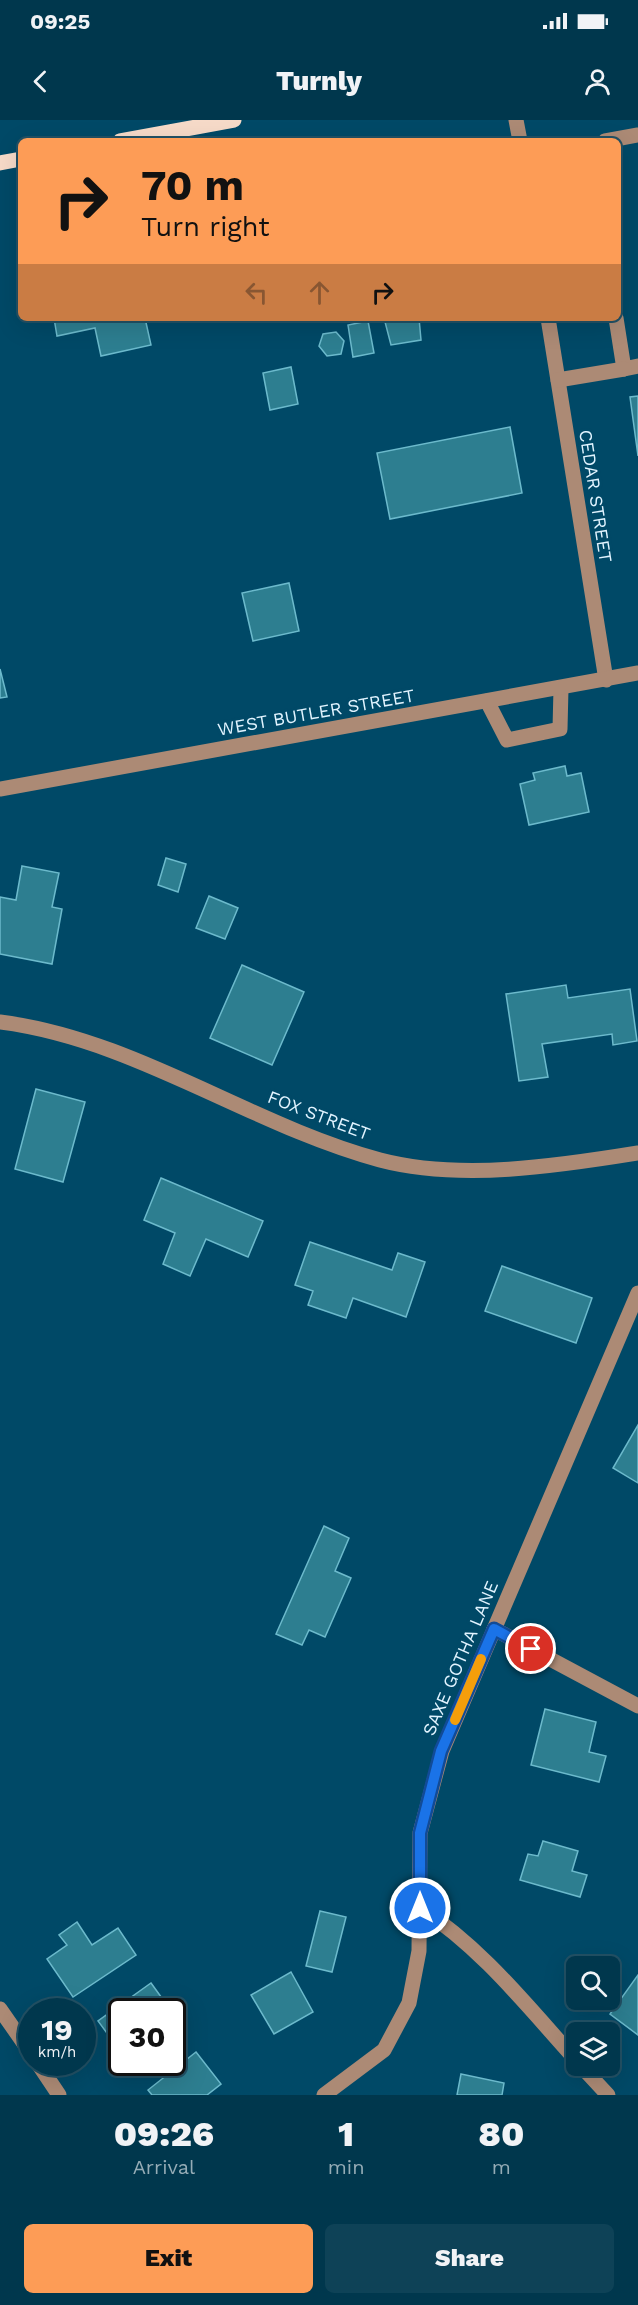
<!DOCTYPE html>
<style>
body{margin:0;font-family:"Work Sans",sans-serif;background:#0e4257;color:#f1f3f6;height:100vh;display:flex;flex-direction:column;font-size:22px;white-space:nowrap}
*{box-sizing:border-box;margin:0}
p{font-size:20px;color:#95acb6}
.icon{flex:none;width:33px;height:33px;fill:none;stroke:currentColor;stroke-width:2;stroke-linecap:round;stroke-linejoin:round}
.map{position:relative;height:1975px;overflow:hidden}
.side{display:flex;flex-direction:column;background:#00374d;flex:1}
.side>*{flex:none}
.guide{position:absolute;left:18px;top:18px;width:603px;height:183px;border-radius:9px;box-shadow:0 6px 24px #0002,0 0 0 2px #225165;background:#fd9c56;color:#111;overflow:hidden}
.buttons{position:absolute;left:566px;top:1836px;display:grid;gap:12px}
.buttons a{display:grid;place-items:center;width:54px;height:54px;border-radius:9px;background:#00374d;box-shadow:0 6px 24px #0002,0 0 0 2px #225165;font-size:30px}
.speed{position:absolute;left:18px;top:1878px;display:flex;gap:12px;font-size:30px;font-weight:700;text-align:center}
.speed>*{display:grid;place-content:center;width:78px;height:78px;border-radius:50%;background:#00374d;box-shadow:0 6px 24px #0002,0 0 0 2px #225165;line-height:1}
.speed small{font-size:15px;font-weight:400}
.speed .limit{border:3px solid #111;border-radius:9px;background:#fff;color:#111}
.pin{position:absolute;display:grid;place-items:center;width:51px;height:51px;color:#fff;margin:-26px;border:3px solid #fff;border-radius:50%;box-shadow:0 2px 6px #0007}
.me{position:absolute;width:66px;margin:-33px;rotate:0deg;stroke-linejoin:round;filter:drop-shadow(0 0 4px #0008)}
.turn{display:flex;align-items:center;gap:21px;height:126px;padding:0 24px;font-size:27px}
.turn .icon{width:78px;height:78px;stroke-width:2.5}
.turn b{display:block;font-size:42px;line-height:51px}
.lanes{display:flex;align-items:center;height:57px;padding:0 24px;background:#0003;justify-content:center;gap:30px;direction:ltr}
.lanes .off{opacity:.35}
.eta{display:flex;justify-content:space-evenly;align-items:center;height:102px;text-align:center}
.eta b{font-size:36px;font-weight:800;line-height:42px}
.button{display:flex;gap:12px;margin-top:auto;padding:12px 24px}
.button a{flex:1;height:69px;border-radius:9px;background:#fd9c56;color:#111;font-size:24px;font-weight:800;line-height:69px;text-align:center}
.button a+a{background:#0e4257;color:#f1f3f6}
.status{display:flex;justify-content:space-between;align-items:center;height:42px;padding:0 30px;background:#00374d;direction:ltr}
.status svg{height:16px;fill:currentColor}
header{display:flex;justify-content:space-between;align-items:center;height:78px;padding:0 24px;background:#00374d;font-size:27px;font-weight:800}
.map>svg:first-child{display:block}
</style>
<div class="status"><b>09:25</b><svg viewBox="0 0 49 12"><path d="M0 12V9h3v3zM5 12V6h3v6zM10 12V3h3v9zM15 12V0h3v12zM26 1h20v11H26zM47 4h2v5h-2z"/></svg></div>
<header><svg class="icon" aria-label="back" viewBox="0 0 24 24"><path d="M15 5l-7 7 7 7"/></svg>Turnly<svg class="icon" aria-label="person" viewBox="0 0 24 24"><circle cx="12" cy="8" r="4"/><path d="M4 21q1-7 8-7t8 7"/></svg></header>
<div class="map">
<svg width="638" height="1975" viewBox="0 0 638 1975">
<rect width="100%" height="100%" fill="#004967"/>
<!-- building -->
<g fill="#2d7e90" stroke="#6cbacc" stroke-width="1.5">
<path d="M54 198H145L151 225 101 236 95 208 57 216Z"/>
<path d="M384 198H419L421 220 391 225Z"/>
<path d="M368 201 374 233 353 237 348 205Z"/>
<path d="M336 212 344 221 341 234 327 236 319 226 323 214Z"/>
<path d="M291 247 298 284 270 290 263 253Z"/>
<path d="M638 276V336L630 277Z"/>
<path d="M510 307 522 373 390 399 377 333Z"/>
<path d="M289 463 299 511 253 521 242 473Z"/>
<path d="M0 549 7 577 0 578Z"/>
<path d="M565 646 567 656 581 653 589 692 529 705 520 664 535 660 533 653Z"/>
<path d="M166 738 186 744 178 772 158 765Z"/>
<path d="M22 746 59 753 52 787 62 789 52 844 0 834V777L16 780Z"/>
<path d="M209 776 238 788 225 819 196 808Z"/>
<path d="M242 845 304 872 272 945 210 918Z"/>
<path d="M566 865 568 878 630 869 637 921 613 925 612 914 542 924 548 957 519 961 506 874Z"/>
<path d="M36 969 85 982 63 1062 15 1049Z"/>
<path d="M161 1058 263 1101 248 1137 206 1119 190 1156 163 1144 175 1113 144 1100Z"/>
<path d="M310 1122 392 1150 398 1133 425 1142 406 1197 353 1178 346 1198 308 1185 313 1171 295 1165Z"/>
<path d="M502 1146 592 1178 576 1223 485 1191Z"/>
<path d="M638 1305V1363L613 1348Z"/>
<path d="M324 1406 349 1418 335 1451 351 1458 325 1517 309 1510 302 1525 276 1514Z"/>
<path d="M545 1589 596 1602 589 1632 606 1636 599 1662 531 1645Z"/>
<path d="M543 1721 578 1731 572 1751 587 1755 580 1777 520 1760 528 1734 538 1736Z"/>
<path d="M320 1791 346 1797 332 1852 306 1846Z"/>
<path d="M77 1802 92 1825 118 1808 136 1835 73 1877 47 1839 67 1825 59 1815Z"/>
<path d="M291 1852 313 1892 274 1914 251 1875Z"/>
<path d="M638 1855V1915L610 1894Z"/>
<path d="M151 1863 172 1892H122V1919L115 1924 98 1901Z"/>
<path d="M196 1932 221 1964 207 1975H152L148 1970Z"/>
<path d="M461 1954 504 1963 502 1975H457Z"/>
</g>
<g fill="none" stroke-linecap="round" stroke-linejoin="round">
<!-- minor -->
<g stroke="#ac8a75" stroke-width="15">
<path d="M516 0 520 21"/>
<path d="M605 21 638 15"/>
<path d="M548 198 606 560"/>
<path d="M616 198 624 249 638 246"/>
<path d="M558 260 624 249"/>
<path d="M487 581 507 620 560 609 561 568"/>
<path d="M0 669 638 553"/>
<path d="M0 902C135 919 250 1005 380 1040 460 1061 558 1046 638 1033"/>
<path d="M494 1509 638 1586"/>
<path d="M420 1788C482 1828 527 1886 576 1940"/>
<path d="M0 1889 32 1935"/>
<path d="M37 1942 59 1975"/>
<path d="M581 1946 608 1975"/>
<path d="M324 1975 384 1930 409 1883 419 1831 420 1713 442 1631 638 1173"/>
</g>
<!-- major -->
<g stroke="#f6dac8" stroke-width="15">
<path d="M120 21 234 0"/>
<path d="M0 43 21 39"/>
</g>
</g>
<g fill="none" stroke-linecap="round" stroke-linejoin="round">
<!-- route casing -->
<g stroke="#114b97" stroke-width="15">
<path id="route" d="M420 1788V1713L441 1631 494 1509 531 1529"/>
</g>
<!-- route -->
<use href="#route" stroke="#1a73e8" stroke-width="10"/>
<!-- slow -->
<path stroke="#f59e0b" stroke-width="10" d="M455 1600 481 1539"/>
</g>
<g text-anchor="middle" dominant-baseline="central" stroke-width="6" stroke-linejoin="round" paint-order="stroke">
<!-- street labels -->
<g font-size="18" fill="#e1f4ff" stroke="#004967">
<text transform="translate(596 376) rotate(81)">CEDAR STREET</text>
<text transform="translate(316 592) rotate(-10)">WEST BUTLER STREET</text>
<text transform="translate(319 995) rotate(21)">FOX STREET</text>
<text transform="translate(460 1538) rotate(-67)">SAXE GOTHA LANE</text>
</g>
</g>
</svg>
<div class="buttons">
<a><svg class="icon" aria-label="search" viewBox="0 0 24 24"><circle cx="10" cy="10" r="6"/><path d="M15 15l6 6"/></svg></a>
<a><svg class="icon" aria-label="layers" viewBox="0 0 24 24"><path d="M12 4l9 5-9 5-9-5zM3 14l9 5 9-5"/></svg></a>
</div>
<div class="speed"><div>19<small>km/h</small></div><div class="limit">30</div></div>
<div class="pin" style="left:531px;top:1529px;background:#d93025"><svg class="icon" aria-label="arrive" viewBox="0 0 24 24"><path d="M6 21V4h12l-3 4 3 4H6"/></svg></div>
<svg class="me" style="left:420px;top:1788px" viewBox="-20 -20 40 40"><circle r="17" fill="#1a73e8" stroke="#fff" stroke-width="3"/><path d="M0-11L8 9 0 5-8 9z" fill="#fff"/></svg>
<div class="guide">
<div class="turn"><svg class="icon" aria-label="right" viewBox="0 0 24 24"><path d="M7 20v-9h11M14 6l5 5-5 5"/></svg><div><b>70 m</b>Turn right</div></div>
<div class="lanes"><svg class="icon off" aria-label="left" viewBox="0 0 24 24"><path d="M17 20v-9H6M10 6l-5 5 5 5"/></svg><svg class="icon off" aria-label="ahead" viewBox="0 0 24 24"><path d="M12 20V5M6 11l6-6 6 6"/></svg><svg class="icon" aria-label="right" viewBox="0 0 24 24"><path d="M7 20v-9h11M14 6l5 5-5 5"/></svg></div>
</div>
</div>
<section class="side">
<div class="eta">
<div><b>09:26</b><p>Arrival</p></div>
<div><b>1</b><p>min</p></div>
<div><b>80</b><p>m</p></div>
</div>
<div class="button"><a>Exit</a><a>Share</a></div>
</section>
